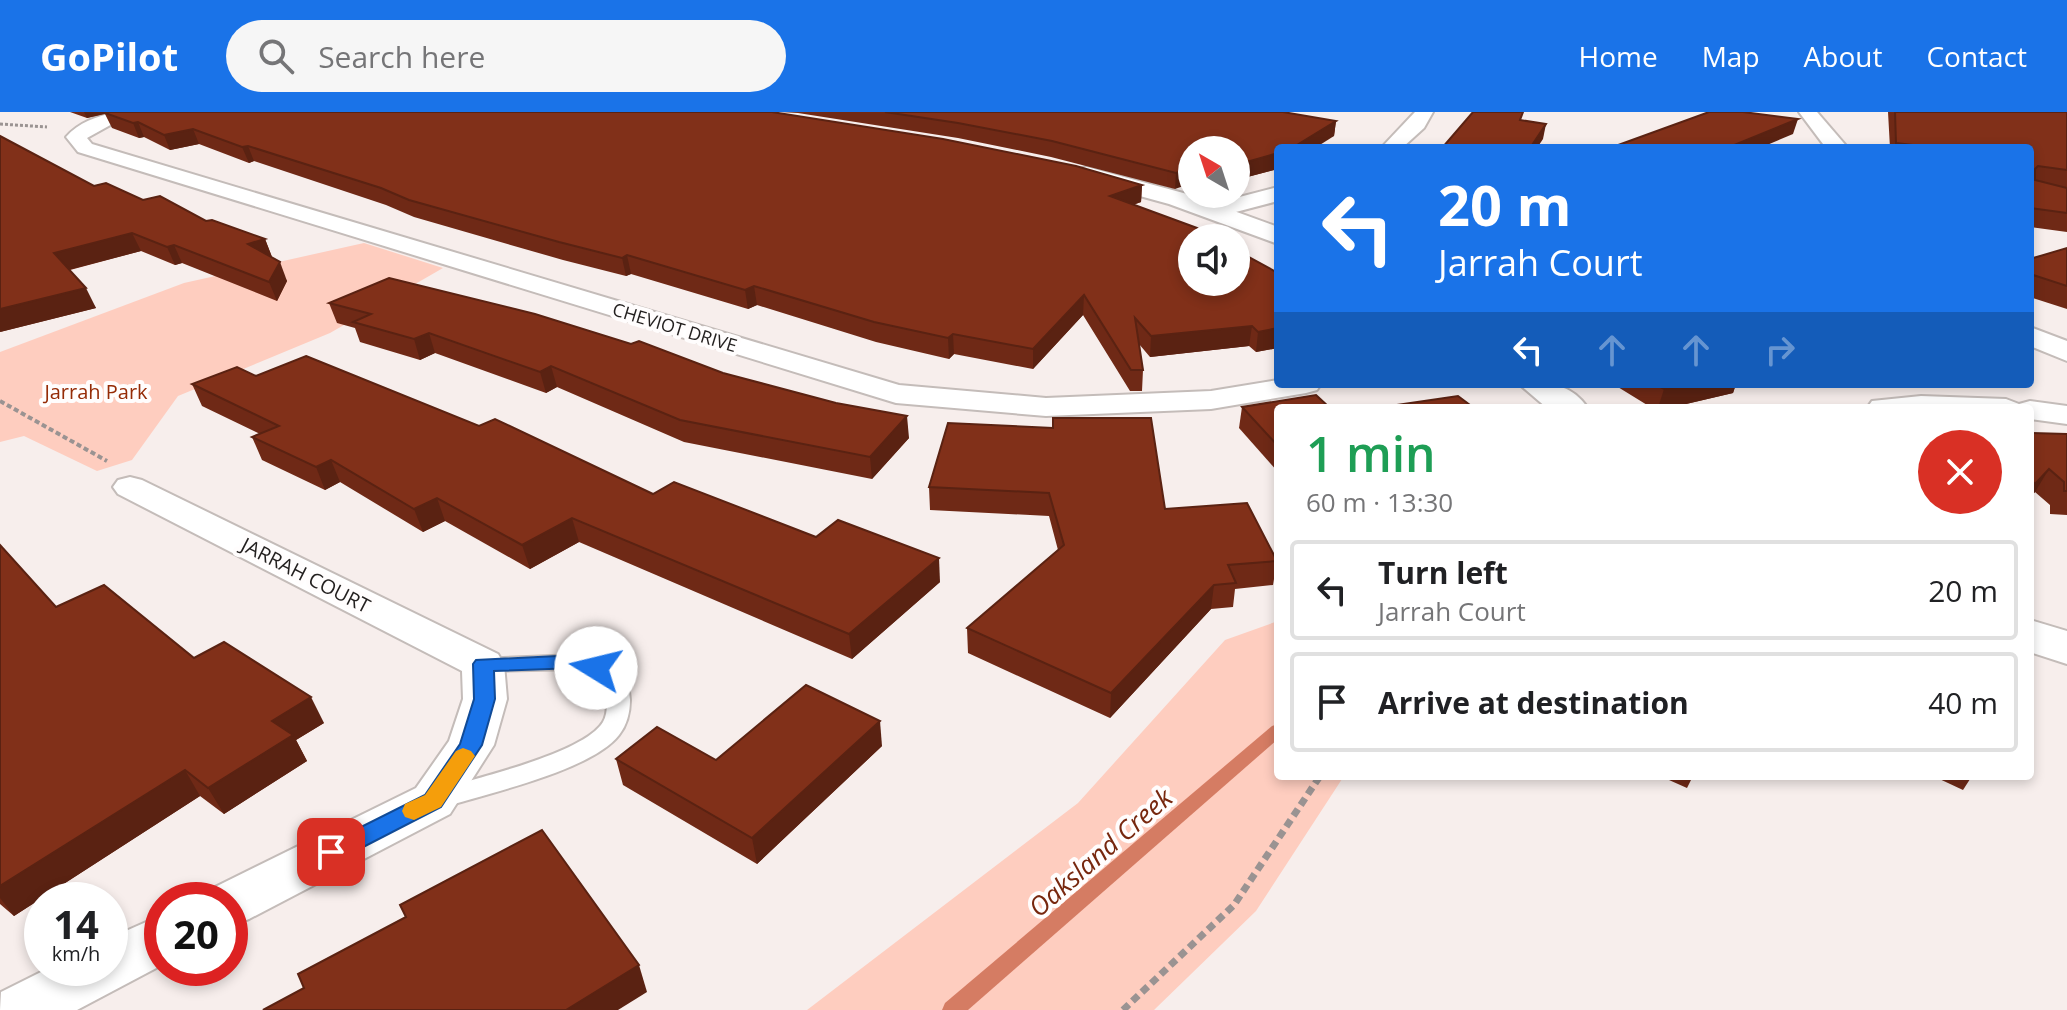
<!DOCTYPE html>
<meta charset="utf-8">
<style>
body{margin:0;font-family:"Open Sans",sans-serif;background:#f6f6f6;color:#202124;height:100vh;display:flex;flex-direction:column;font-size:30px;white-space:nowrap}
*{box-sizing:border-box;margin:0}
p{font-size:26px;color:#757577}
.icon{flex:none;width:44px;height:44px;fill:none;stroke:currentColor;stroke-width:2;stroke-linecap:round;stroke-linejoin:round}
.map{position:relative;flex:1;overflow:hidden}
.drawer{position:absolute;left:1274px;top:292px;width:760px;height:376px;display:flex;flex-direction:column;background:#fff;border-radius:8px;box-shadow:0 4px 12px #0003}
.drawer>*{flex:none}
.hud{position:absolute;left:1274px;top:32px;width:760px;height:244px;border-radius:8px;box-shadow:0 4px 12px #0003;background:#1a73e8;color:#fff;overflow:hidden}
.needle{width:52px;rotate:321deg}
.controls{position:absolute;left:1178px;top:24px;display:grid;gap:16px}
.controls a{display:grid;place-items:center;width:72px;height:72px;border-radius:50%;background:#fff;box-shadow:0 4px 12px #0003;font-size:40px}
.speed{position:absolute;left:24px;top:770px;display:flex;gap:16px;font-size:40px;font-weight:700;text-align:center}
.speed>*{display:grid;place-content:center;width:104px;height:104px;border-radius:50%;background:#fff;box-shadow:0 4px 12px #0003;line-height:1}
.speed small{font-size:20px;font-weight:400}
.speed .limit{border:12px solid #d22;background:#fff;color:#111}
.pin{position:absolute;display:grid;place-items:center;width:68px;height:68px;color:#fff;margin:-34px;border-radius:16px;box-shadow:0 4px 12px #0006}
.me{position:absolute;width:88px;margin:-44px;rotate:279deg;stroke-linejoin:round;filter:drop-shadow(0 0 6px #0008)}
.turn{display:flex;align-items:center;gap:28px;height:168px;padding:0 32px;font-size:36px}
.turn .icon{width:104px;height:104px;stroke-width:2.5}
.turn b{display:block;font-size:56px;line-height:68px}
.lanes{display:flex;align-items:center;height:76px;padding:0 32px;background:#0003;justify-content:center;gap:40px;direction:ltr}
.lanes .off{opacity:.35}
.round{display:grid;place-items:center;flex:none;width:84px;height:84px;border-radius:42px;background:#f6f6f6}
.head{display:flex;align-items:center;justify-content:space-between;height:136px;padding:0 32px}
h1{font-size:48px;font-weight:600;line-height:60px;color:#1e9e55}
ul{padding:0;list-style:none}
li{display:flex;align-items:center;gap:24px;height:100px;margin:0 16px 12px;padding:0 16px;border:4px solid #e0e0e0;border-radius:8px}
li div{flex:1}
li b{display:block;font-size:30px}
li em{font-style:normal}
header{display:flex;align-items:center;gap:48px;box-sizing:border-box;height:112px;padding:0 40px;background:#1a73e8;color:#fff}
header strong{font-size:38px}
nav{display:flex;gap:44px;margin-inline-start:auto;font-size:28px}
.search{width:560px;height:72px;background:#f6f6f6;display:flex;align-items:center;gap:20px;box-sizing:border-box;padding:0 28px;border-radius:44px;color:#757577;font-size:30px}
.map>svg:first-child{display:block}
</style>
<header>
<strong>GoPilot</strong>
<div class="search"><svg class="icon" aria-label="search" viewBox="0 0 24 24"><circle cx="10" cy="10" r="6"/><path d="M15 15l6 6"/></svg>Search here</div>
<nav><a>Home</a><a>Map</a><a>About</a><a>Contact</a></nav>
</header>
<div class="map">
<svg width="2067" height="898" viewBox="0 0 2067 898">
<rect width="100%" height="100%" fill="#f7eeec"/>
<!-- green -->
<g fill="#fecdbf">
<path d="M364 131 443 156 330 221 178 284 132 348 97 359 24 324 0 330V240L184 171Z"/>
<path d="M1278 509V664H1344L1256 799 1154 898H807L1078 691 1225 528Z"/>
</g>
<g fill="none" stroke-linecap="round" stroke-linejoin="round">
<!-- stream -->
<path fill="#d57c63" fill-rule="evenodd" d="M1278 612V627L968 898H942L945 891 1272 614Z"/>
<!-- lane casing -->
<g stroke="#c4bcb9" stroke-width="4">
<path id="lane" d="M578 543 623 558C628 566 629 578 630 588 630 600 627 613 619 623 591 659 485 682 441 696L432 693 428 686 432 679C469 668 584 642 603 610 610 598 606 580 604 567L576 557 483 559 475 557 472 552 475 547Z"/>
</g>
<!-- street casing -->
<g stroke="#c4bcb9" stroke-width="4">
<g id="street">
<path d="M115 0H153L150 4 114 11 87 26 92 32 899 273 1046 286 1211 279 1278 268V272H1321L1317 278 1306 281 1211 297 1046 304 896 291 78 40 66 25C79 10 96 5 115 0Z"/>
<path d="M1415 0H1433L1424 16 1402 36H1381Z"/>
<path d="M1799 0H1817L1848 36H1826Z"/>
<path d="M1278 75V89L1213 106 1202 99 1205 94Z"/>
<path d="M2030 215 2067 229V249L2030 234Z"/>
<path d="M1921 284 2006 287 2019 292 2030 289 2067 294V312L2030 307V296H1867L1872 289Z"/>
<path d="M130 365 142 368 498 542 504 552 507 587 494 633 450 702 249 807 230 814V788H205L211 777 416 676 449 629 463 587 462 559 118 382 113 375 118 368Z"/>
<path d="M162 803V853L77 898H0L1 880 49 856H110V826Z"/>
</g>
</g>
<!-- secondary casing -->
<g stroke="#c4bcb9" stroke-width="4">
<g id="secondary">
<path d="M1087 55 1187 82 1278 115V132L1169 92 1078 67 1075 62 1078 57Z"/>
<path d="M1519 272C1548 272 1569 269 1588 296H1547Z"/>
<path d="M2030 508 2067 519V552L2030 540Z"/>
</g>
</g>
<!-- path-far2 -->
<path stroke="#9a9392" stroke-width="3" stroke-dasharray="3 2" stroke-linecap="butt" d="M0 12 47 15"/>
<!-- path-far1 -->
<path stroke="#9a9392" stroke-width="4" stroke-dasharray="5 3" stroke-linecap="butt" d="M0 289 107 349"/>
<!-- path -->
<path stroke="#9a9392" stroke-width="7" stroke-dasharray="8 5" stroke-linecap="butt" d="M1123 898 1234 793 1320 664"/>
<!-- lane -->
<use href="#lane" fill="#fff" fill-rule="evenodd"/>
<!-- street -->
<use href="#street" fill="#fff" fill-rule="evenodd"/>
<!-- secondary -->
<use href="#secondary" fill="#fff" fill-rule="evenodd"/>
</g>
<!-- wall -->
<g fill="#6f2916">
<path d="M70 0H771L1142 73 1141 90 1133 93 1278 161V236L1256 240 1249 234 1150 245 1139 232 1143 258 1142 279H1130L1083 203 1033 257 954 242 949 247 876 230 757 193 748 197 631 162 626 164 563 148 414 105 386 93 254 49 249 51 199 32 170 38 144 25 139 26 112 16 105 2 87 6Z"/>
<path d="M780 0H1219L1336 9 1334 24 1278 36V57L1236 68V38H1192L1175 77 1051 45 958 26 798 1Z"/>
<path d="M1888 0H2067V120L2030 115V36H1890Z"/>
<path d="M94 74 143 88 206 109 265 127 272 145 287 169 277 189 182 151 175 153 141 139 70 158 96 196 0 220Z"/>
<path d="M2067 136V197L2030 185V147Z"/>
<path d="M329 191 723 261 909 326 872 367 684 330 557 275 546 281 435 241 420 248 360 230 355 216 337 211Z"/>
<path d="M256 264 479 314 653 382 816 425 940 470 852 547 579 430 530 457 445 409 423 420 340 370 325 378 262 348 252 325 260 322 202 294 192 272Z"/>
<path d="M1613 272H1736L1733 281 1669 296H1652Z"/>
<path d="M1242 295 1278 296V360L1239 316Z"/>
<path d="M948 311 1165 397 1277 449 1273 473 1235 477 1233 495 1211 497 1110 606 968 541 967 516 1058 438 1049 404 930 398 929 375Z"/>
<path d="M2030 321 2067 322V403L2050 402V393L2035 380 2030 386Z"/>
<path d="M0 433 56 495 194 546 324 611 296 628 307 649 224 702 200 684 14 804 0 792Z"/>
<path d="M882 634 757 752 623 673 616 647 716 648Z"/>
<path d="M1660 664H1693L1687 676Z"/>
<path d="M1933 664H1972L1963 678Z"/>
</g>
<!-- shaded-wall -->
<g fill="#5a2212">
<path d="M84 0H111L87 6Z"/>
<path d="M1798 7 1793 22 1760 36H1727Z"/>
<path d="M1336 9 1334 24 1315 36H1292Z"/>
<path d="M138 10 144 25 139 26 133 11Z"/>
<path d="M1546 12 1543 27 1537 36H1530Z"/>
<path d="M193 17 199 32 170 38 164 23Z"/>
<path d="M248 34 254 49 249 51 242 35Z"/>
<path d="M1278 41V57L1236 68V53Z"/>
<path d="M1192 55V71L1175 77 1176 61Z"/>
<path d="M1142 73 1141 90 1109 101 1110 84Z"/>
<path d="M132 121 141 139 64 159 54 141Z"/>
<path d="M265 127 272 145 248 132Z"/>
<path d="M174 133 182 151 175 153 167 135Z"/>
<path d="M627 143 631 162 626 164 622 146Z"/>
<path d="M280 150 287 169 277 189 269 170Z"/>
<path d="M754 174 757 193 748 197 745 178Z"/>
<path d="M86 176 96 196 0 220V197Z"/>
<path d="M1084 183 1083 203 1033 257V237Z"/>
<path d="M1252 214 1249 234 1150 245 1151 224Z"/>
<path d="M1278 216V236L1256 240 1258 220Z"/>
<path d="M429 221 435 241 420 248 414 227Z"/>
<path d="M953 222 954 242 949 247 948 226Z"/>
<path d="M551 254 557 275 546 281 540 260Z"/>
<path d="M1689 272H1736L1733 281 1669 296H1658L1664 277Z"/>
<path d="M907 304 909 326 872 367 870 345Z"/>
<path d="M331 348 340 370 325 378 316 355Z"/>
<path d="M2049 357 2035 380 2030 386V381L2035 372Z"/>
<path d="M437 386 445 409 423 420 414 397Z"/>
<path d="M572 406 579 430 530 457 522 433Z"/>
<path d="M939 446 940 470 852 547 849 522Z"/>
<path d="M1214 473 1211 497 1110 606 1111 581Z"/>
<path d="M311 585 324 611 296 628 307 649 224 702 208 676 272 609Z"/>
<path d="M880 609 882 634 757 752 752 726Z"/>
<path d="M185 658 200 684 14 804 0 786V774Z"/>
<path d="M639 853 647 880 618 898H566Z"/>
</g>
<!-- building -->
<g fill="#813019" stroke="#5a2212" stroke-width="2">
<path d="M109 0H772L943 27 1076 54 1142 73 1110 84 1197 116 1214 126H1192V170H1236V138L1278 161V216L1258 220 1252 214 1151 224 1135 206 1143 258H1131L1084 183 1033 237 953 222 948 226 874 210 754 174 745 178 627 143 622 146 559 130 409 88 381 76 248 34 242 35 193 17 164 23 138 10 133 11 105 1Z"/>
<path d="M885 0H1283L1336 9 1292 36H1278V41L1236 53V38H1192V55L1176 61 1052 29 958 11Z"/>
<path d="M1473 0H1523L1520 8 1546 12 1530 36H1442Z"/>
<path d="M1709 0H1743L1798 7 1727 36H1610Z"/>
<path d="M1895 0H2067V58L2038 54 2035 57V68L2067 76V101L2030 96V36H1938L1896 31Z"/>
<path d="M0 24 94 74 106 71 143 88 160 84 206 109 212 108 265 127 248 132 280 150 269 170 174 133 167 135 132 121 54 141 86 176 0 197Z"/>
<path d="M2067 136V174L2030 162V147Z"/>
<path d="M389 166 535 202 631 232 639 229 723 261 836 291 907 304 870 345 680 308 551 254 540 260 429 221 414 227 353 210 371 202 329 191Z"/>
<path d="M306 244 479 314 495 307 653 382 674 370 816 425 838 408 939 446 849 522 572 406 522 433 437 386 414 397 331 348 316 355 252 325 279 314 192 272 237 255 256 264Z"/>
<path d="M1655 272H1689L1664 277Z"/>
<path d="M1316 283 1330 296H1278V334L1242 295Z"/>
<path d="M1458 284 1474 296H1400L1397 293Z"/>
<path d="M1053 306H1151L1165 397 1247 391 1277 449 1228 453 1236 471 1214 473 1111 581 967 516 1064 433 1049 381 929 375 948 311 1053 316Z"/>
<path d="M2030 321 2067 322V379H2064V370L2049 357 2035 372 2030 367Z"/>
<path d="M0 433 56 495 104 473 194 546 224 530 311 585 272 609 293 623 208 676 185 658 0 774Z"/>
<path d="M806 573 880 609 752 726 616 647 657 615 716 648Z"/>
<path d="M542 718 639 853 566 898H263L304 876 298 862 406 805 400 793Z"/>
</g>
<!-- route -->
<path fill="#1a73e8" stroke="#114b97" stroke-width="2" d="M578 543 604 551 607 556 596 563 576 556 494 559 495 587 482 633 441 695 340 747 331 750 323 747 319 740 323 734 425 683 460 632 474 587 473 552 476 548Z"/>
<!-- slow -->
<path fill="#f59e0b" d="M463 636 471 639 475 644 441 695 414 708 405 705 402 699 405 692 425 683 456 639Z"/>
<g text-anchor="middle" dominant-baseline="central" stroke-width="8" stroke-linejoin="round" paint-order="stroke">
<!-- far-street labels -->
<g font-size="18" fill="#221f1e" stroke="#fffdfd">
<text transform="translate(675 215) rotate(17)">CHEVIOT DRIVE</text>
</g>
<!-- park labels -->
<g font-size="20" fill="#952b06" stroke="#fffdfd">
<text x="96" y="279">Jarrah Park</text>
</g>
<!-- street labels -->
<g font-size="20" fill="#221f1e" stroke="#fffdfd">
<text transform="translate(306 463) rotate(27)">JARRAH COURT</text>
</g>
<!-- near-water labels -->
<g font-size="26" font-style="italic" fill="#77270e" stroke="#fffdfd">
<text transform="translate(1100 740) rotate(-41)">Oaksland Creek</text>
</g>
</g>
</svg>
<div class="controls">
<a><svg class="needle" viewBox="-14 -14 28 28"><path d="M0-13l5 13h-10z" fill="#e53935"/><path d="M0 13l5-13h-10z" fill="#757577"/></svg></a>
<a><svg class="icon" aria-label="sound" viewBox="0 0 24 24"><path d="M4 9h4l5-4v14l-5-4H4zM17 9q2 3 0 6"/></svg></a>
</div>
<div class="speed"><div>14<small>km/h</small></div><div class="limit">20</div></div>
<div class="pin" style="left:331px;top:740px;background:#d93025"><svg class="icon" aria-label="arrive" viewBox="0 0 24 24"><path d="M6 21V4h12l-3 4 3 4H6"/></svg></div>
<svg class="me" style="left:596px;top:556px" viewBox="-20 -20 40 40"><circle r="19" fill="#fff"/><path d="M0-13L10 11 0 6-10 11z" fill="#1a73e8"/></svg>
<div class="hud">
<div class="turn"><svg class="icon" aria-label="left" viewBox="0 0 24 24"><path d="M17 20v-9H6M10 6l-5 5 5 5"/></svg><div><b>20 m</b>Jarrah Court</div></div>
<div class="lanes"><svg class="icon" aria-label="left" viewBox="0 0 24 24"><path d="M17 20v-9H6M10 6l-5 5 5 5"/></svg><svg class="icon off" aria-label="ahead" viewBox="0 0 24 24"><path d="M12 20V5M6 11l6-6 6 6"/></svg><svg class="icon off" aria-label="ahead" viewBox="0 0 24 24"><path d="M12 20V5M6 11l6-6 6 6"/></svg><svg class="icon off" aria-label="right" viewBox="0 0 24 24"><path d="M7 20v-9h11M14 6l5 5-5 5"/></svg></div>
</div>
<section class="drawer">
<div class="head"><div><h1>1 min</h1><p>60 m · 13:30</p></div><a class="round" style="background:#d93025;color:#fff"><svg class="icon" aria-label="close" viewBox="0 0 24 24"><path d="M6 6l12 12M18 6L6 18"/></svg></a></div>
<ul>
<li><svg class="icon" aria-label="left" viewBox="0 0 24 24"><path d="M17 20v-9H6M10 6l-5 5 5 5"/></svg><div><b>Turn left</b><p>Jarrah Court</p></div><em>20 m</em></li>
<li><svg class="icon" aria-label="arrive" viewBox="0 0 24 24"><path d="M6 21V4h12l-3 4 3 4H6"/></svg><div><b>Arrive at destination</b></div><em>40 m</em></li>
</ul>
</section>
</div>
